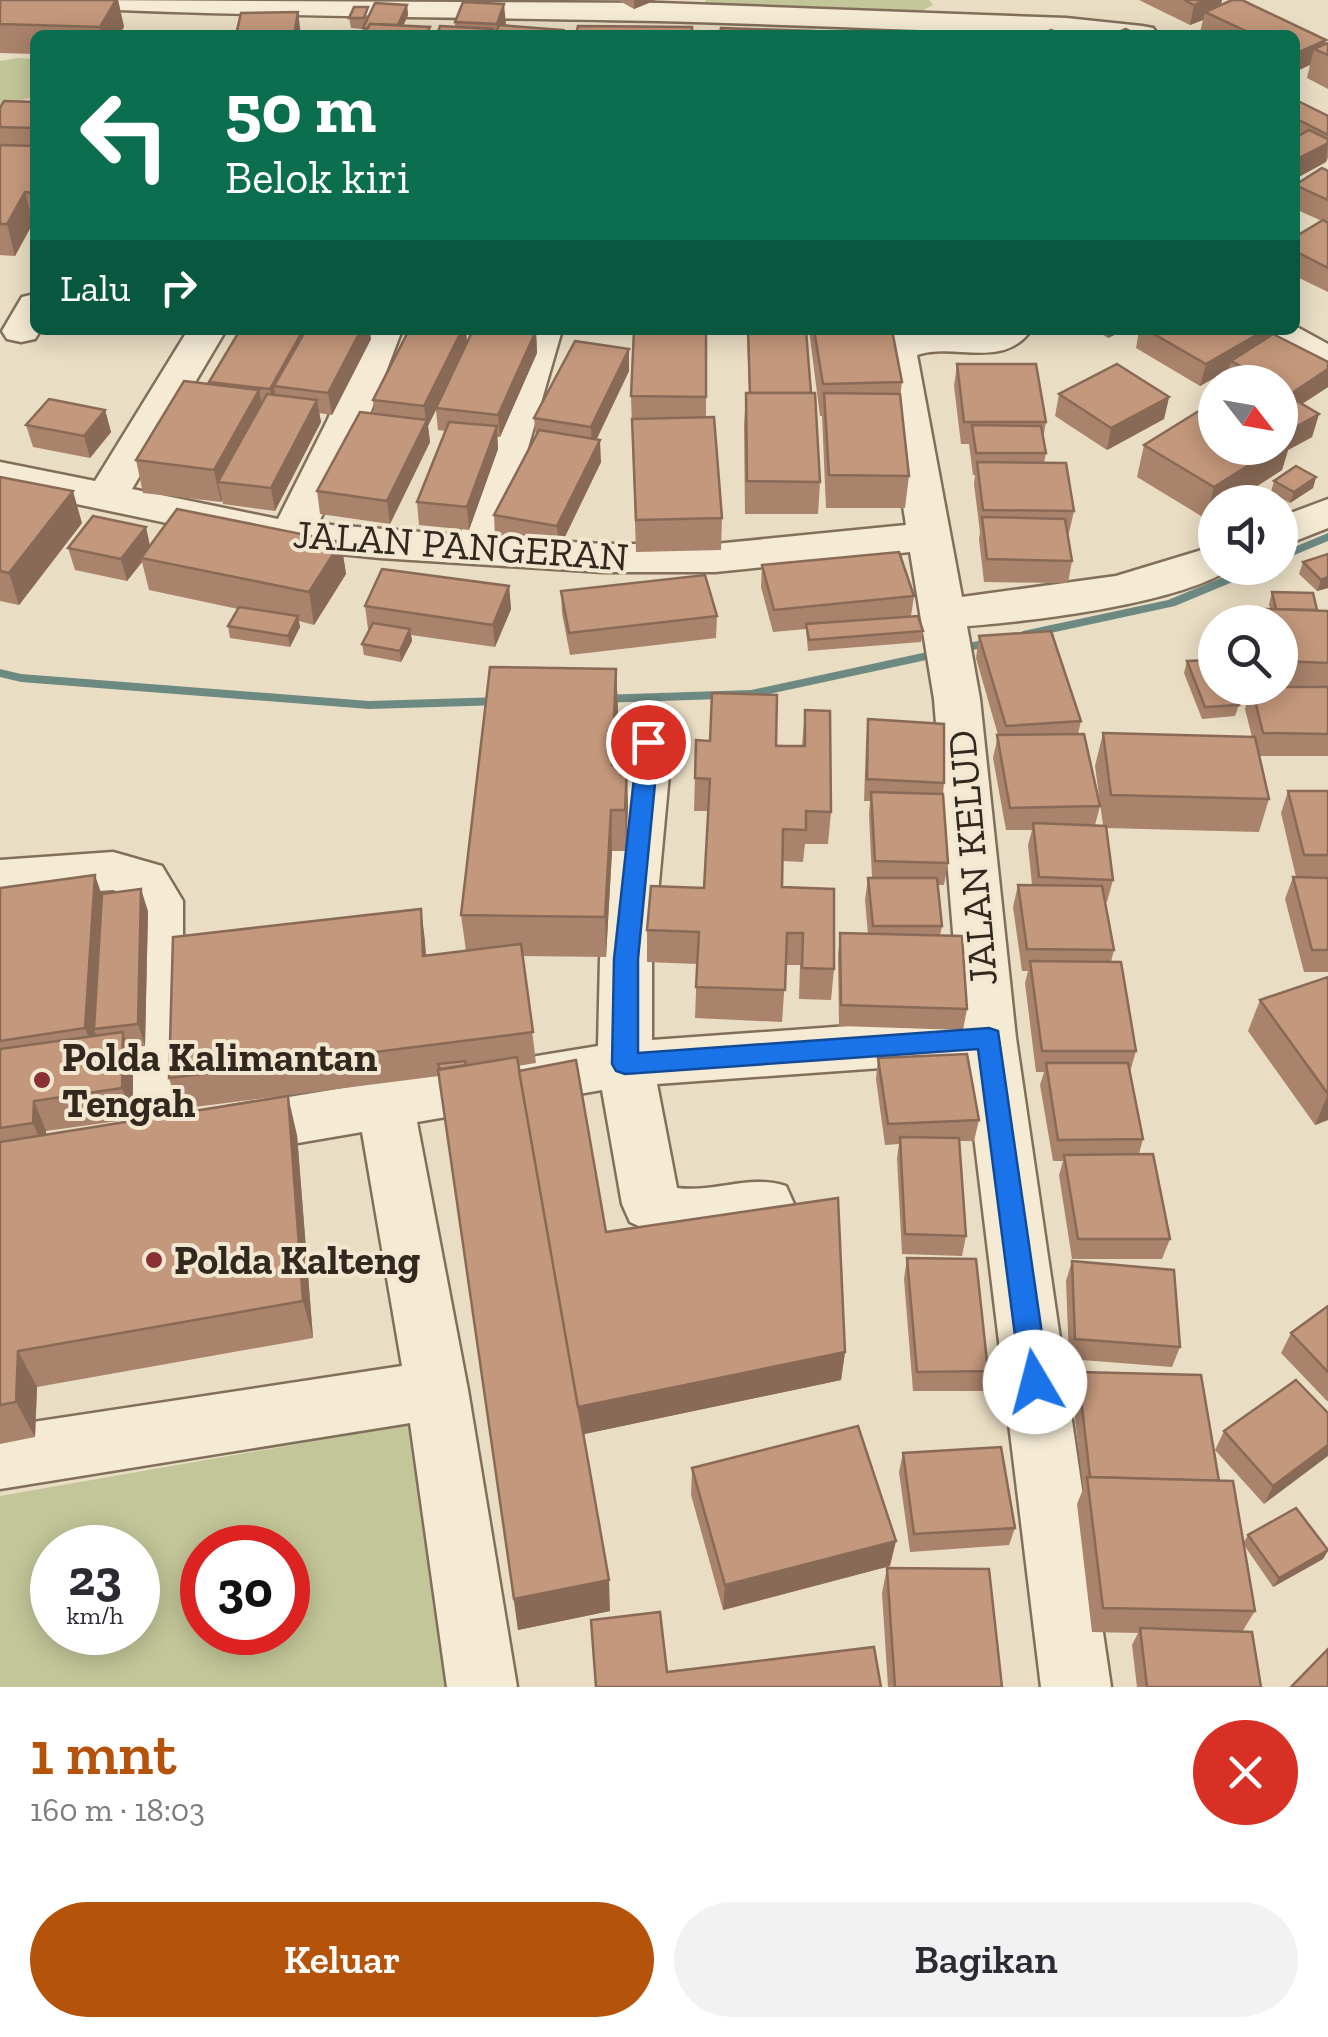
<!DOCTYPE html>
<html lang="id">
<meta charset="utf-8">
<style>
body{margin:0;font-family:"Zilla Slab",serif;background:#f2f2f3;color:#2b2b33;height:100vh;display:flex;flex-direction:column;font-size:38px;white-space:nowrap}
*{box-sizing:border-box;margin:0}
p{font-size:32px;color:#7c7c81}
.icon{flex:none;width:55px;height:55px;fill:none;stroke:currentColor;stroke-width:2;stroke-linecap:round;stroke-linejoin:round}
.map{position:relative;height:1687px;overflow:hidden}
.drawer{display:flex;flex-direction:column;background:#fff;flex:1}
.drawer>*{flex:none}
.guide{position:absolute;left:30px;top:30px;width:1270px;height:305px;border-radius:15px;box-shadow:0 5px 25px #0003;background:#0b6e4f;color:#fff;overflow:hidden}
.needle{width:65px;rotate:121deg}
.controls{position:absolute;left:1198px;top:365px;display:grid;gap:20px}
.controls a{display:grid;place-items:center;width:100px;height:100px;border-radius:50%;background:#fff;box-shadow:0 5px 25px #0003;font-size:50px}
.speed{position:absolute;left:30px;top:1525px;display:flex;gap:20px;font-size:50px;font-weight:700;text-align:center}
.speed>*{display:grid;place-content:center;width:130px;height:130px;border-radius:50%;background:#fff;box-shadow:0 5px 25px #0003;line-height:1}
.speed small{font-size:25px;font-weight:400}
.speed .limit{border:15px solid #d22;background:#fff;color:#111}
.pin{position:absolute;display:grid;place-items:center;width:85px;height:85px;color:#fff;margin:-42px;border:5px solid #fff;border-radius:50%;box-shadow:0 2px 10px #0007}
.me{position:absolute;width:110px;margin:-55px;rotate:352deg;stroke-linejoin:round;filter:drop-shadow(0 0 8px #0008)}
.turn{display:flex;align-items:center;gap:35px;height:210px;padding:0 30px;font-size:45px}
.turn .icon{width:130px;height:130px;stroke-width:2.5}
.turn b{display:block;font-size:70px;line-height:85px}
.then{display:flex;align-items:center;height:95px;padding:0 30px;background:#0003;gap:20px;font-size:38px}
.round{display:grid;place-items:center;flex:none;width:105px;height:105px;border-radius:52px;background:#f2f2f3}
.overview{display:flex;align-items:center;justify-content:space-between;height:170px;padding:0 30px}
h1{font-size:60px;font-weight:600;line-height:75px;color:#b45309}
.action{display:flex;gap:20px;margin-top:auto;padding:20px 30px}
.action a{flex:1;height:115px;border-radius:60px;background:#b45309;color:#fff;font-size:40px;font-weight:600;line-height:115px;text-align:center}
.action a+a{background:#f2f2f3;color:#2b2b33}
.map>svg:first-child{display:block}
</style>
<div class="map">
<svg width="1328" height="1687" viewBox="0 0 1328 1687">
<rect width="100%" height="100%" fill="#e9ddc3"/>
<!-- green -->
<g fill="#c2c698" fill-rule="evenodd">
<path d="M706 0H929L933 5 913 15 703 6Z"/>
<path d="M17 58 35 59V96L0 107V61Z"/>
<path d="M413 1424 447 1687H0V1496ZM52 1548H138V1632H52ZM202 1548H288V1632H202Z"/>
</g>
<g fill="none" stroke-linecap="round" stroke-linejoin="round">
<!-- stream -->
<g fill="#6d8a82" fill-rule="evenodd">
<path d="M1328 533V541L1280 561V553Z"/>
<path d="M1245 568H1261L1259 571 1175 606 1023 639 1017 635 1023 631 1168 600Z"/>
<path d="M992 638 996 639 998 642 996 645 751 698 599 703 593 699 599 695 751 690Z"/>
<path d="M0 669 21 674 369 701 502 697 508 701 502 705 369 709 21 682 0 677Z"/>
</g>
<!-- minor casing -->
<g stroke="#826f5b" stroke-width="5">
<g id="minor">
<path d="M76 0 660 3 1066 18 1142 26 1153 28 1158 35C991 35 825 25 658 21 469 17 280 17 91 9L80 7Z"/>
<path d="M35 294V330L40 331 35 339 21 342 7 339 2 331 22 297Z"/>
<path d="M1295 326 1328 344V372L1314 368 1261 338 1256 330H1295Z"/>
<path d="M188 330H226L132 489 278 519 328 419 364 330H402L368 419 318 524 460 535 524 330H562L502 538 603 544H715L906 525 879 355 889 336 912 330H1031C1003 370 954 342 917 355L962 597 1116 576 1215 546V568H1232C1178 604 1034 621 967 626L980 699 1016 1038 1111 1687H1041L965 1062 657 1084 677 1188C714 1193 750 1174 786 1186L794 1204 786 1222C732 1241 683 1248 630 1222L622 1204 602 1090 417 1122 468 1390 517 1687H447L410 1423 0 1489V1427L402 1366 362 1132 228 1155 208 1148 200 1131 208 1114 228 1107 598 1046 600 959 624 742 631 730 648 725 665 730 672 742 652 959V1040L960 1018 934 699 910 552 715 572H603L380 558 291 549 0 488V462L95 481Z"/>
<path d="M1328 499V528L1280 547V517Z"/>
<path d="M113 852 162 866 183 901V1144L175 1161 155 1168 135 1161 127 1144 131 902 126 894 113 890 0 898V860Z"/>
</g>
</g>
<!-- minor -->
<use href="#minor" fill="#f5ebd5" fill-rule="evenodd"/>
</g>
<!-- wall -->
<g fill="#a9836b">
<path d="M0 0H118L124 27 119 35H35V54L0 53Z"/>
<path d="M618 0H656L634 9Z"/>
<path d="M1139 0H1222L1221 5 1326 40 1325 44 1328 42V89L1307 78 1310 65 1295 35H1207L1200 32 1203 20 1190 25Z"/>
<path d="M407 5 408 15 403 26 364 35 363 29 351 28 349 18 369 15Z"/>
<path d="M455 22 506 24 505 26 563 35H437L455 27Z"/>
<path d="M35 102V223H33L15 256 0 255V108Z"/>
<path d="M1295 103 1328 116V158L1326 162 1295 179Z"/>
<path d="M1328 171V292L1295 276V237L1322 221 1295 209V183Z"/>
<path d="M466 330 467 343 536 331 537 353 500 437H497L498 449 469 530 419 525 417 502 445 431 438 430 436 410 428 426 430 442 390 524 320 514 317 491 374 413 373 400Z"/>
<path d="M706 330V417L722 518 721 550 636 552 631 396Z"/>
<path d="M747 330H806L820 482 818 514H745L744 425 746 393H749Z"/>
<path d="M809 330H892L902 382 900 398 909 476 905 508H826L822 416H820Z"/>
<path d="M1095 330H1124L1108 338Z"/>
<path d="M1139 330H1273L1272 334 1328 387 1302 404 1319 414 1312 437 1288 450 1282 470 1232 502H1215L1206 519 1137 477 1144 445 1280 448V382H1225L1228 370 1200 386 1136 348Z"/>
<path d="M371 339 332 415 319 413 321 422 275 511 223 504 222 500 221 502 143 493 136 460 210 384 209 382Z"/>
<path d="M629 349V371L596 440 601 462 559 549 495 537 494 515 536 436 534 418Z"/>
<path d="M957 364 1046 422 1043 439 1046 453 1044 463 1074 511 1069 533H1068L1072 561 1068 583 984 582 979 539 980 532 974 484 975 475H973L969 444H961L954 386Z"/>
<path d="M1059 394 1169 397 1164 419 1107 450 1055 416Z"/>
<path d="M105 410 111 432 90 458 33 447 26 425Z"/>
<path d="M0 477 82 523 19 605 0 601Z"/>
<path d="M1316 477 1313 488 1290 503 1271 492 1274 481Z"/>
<path d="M341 542 346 574 314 625 299 621 300 627 290 647 230 638 228 626 238 609 149 590 142 562 127 581 75 570 68 548Z"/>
<path d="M1303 562 1328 588 1317 591 1299 574Z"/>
<path d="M762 565 914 596 911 616 923 631 921 642 808 651 806 629 773 632 761 587Z"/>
<path d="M509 586 511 609 495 647 411 635 412 641 401 662 364 655 362 644 370 629H368L365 606Z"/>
<path d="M561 591 717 616 716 638 570 655 562 613Z"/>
<path d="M1272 592 1317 610 1328 611V756H1259L1269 799 1259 832 1106 828 1113 880 1107 902H1105L1114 950 1111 962 1136 1051 1130 1072 1143 1139 1139 1154 1170 1239 1162 1259H1072L1059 1175 1063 1161H1053L1040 1085 1044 1072H1036L1025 983 1028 971H1022L1013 907 1018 885H1032L1028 845 1032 830H1006L993 758 998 735 976 658 979 636 1081 721 1078 734 1100 806 1095 825H1103L1095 766 1103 733 1252 737 1245 709 1249 693H1239L1238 688H1280V622H1234L1238 608 1270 609 1269 604Z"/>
<path d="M1187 661 1239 705 1235 716 1202 719 1184 673Z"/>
<path d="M616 669 618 710 615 765 628 806 626 851H612L606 957 523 956 536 1063 518 1066 519 1071 606 1232 845 1352 841 1380 583 1434 610 1611 518 1630 439 1076 178 1109 169 1078 421 909 426 956 466 951 461 915Z"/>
<path d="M805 710 831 812 828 844H805L803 862 782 861V887L834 969 831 1000 799 999 800 965H786L782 1022 695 1018 697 964 647 962V930L704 888 708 811H694L696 740 802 746Z"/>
<path d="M868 719 944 783 943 794 948 863 944 885H937L942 926 940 936 967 1009 963 1030 839 1026 838 955 840 933 868 934 865 900 868 878H872L869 815 870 801H864L866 742Z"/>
<path d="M1288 791H1328V972H1304L1285 899 1293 877H1296L1281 813Z"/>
<path d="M0 888 102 894 148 911 145 1046 128 1048 133 1063V1119L46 1131V1135H297L313 1338 37 1387 35 1437 0 1444Z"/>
<path d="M1328 977V1120L1315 1125 1248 1031 1260 1000Z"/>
<path d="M878 1058 979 1120 974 1141H959L966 1236 962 1256 902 1254 897 1158 899 1144 885 1145 876 1079Z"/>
<path d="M907 1258 988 1371 983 1391H913L904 1279Z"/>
<path d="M1072 1261 1180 1347 1172 1367 1069 1359 1066 1281Z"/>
<path d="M1328 1306V1401H1327L1281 1353 1291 1333Z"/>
<path d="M1078 1372 1219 1481 1243 1543 1248 1535 1328 1551 1323 1559 1273 1587 1244 1545 1255 1611 1242 1632 1261 1687H1137L1132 1645 1138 1633 1092 1632 1077 1504 1083 1489 1072 1391Z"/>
<path d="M1328 1413 1264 1504 1215 1450 1224 1431Z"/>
<path d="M903 1453 1015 1528 1009 1545 910 1552 899 1472Z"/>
<path d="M692 1468 890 1566 723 1610 691 1495Z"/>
<path d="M887 1568 1002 1687H888L882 1593Z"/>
</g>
<!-- shaded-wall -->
<g fill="#896a57">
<path d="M116 0H118L124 27 119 35H102L100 27Z"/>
<path d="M634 0H656L634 9Z"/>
<path d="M1206 0H1222L1219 13 1205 12 1203 20 1190 25 1194 5Z"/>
<path d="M504 4 506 24 502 35H498L497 24Z"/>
<path d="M407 5 408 15 399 35 396 30Z"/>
<path d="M298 12 301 35H294Z"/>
<path d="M1326 40 1323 53 1314 49 1310 65 1295 72V54Z"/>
<path d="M1328 143 1326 162 1295 179V160Z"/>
<path d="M25 192 33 223 15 256 7 224Z"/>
<path d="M303 330H316L274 386 277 405 273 411 270 389Z"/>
<path d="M361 330H370L371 339 332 415 328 393Z"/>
<path d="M462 330H466L467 346 428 426 430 442 390 524 387 501 426 422 424 406Z"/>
<path d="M1110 330H1124L1108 338Z"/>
<path d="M1265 330H1273L1268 347 1231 361 1228 370 1200 386 1206 364Z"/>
<path d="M536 331 537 353 500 437 498 415Z"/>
<path d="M629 349V371L592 449 591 427Z"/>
<path d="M1328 369V387L1285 415 1292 393Z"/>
<path d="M259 390 265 422 218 482 222 500 221 502 214 470Z"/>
<path d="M1169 397 1164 419 1107 450 1111 428Z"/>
<path d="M317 400 321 422 275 511 271 488Z"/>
<path d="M105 410 111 432 90 458 84 436Z"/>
<path d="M1319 414 1312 437 1288 450 1282 470 1232 502H1215V514L1206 519 1214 487 1276 448H1280L1285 433Z"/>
<path d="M497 426 498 449 469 530 467 507Z"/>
<path d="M600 440 601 462 559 549 557 526Z"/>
<path d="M1316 477 1313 488 1290 503 1294 492Z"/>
<path d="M73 491 82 523 19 605 9 573Z"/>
<path d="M146 527 151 550 141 558 142 562 127 581 121 559Z"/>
<path d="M341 542 346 574 314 625 309 592Z"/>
<path d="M1328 577V588L1317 591 1321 580Z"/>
<path d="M509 586 511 609 495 647 493 625Z"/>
<path d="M298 616 300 627 290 647 288 636Z"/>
<path d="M410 629 412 641 401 662 400 651Z"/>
<path d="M616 669 618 710 613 806 612 765Z"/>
<path d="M627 765 628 806 626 851 625 810Z"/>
<path d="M611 810 612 851 606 957 605 917Z"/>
<path d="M95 875 109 916 94 1029 101 1049 100 1068 85 1028Z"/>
<path d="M141 889 148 911 145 1046 138 1024Z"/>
<path d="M421 909 425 941 428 988 423 956Z"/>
<path d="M123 1032 133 1063V1119L122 1088Z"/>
<path d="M1328 1094V1120L1315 1125Z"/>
<path d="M288 1096 297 1135 313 1338 303 1301Z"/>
<path d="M34 1101 46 1131V1154L33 1123Z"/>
<path d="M18 1351 37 1387 35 1437 16 1402Z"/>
<path d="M845 1352 841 1380 580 1435 578 1407Z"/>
<path d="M1328 1445V1456L1264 1504 1273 1486Z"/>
<path d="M896 1541 890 1566 723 1610 725 1585Z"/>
<path d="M1328 1550 1323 1559 1273 1587 1279 1578Z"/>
<path d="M609 1580 610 1611 518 1630 514 1599Z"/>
</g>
<!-- building -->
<g fill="#c4987c" stroke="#896a57" stroke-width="2.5">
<path d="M0 0H116L100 27 0 24Z"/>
<path d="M1184 0H1206L1194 5Z"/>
<path d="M1232 0H1242L1326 40 1295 54V35H1254L1205 12Z"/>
<path d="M463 2 504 4 497 24 455 22Z"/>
<path d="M375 3 407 5 398 25 370 24 368 28H363Z"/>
<path d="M354 7H368L364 18H349Z"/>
<path d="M298 12 294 35H236L241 13Z"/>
<path d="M370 24 430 27 426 35H364Z"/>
<path d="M499 25 563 30 560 35H495Z"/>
<path d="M440 26 493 29 491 35H437Z"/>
<path d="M578 26 692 27V35H576Z"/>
<path d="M721 28 814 31V35H720Z"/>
<path d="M1126 29 1138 35H1112Z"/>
<path d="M1051 30 1062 35H1039Z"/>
<path d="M817 33 856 35H817Z"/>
<path d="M1328 43V55L1314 49Z"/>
<path d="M4 101 35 102V128L0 127V108Z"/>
<path d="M1298 101 1328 116V135L1295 118V103Z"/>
<path d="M1309 130 1328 139V143L1295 160V138Z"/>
<path d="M0 145 35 146V193L25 192 7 224H0Z"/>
<path d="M1322 168 1328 171V200L1295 185Z"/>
<path d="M1323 220 1328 223V268L1295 251V237Z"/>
<path d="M240 330H303L270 389 209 382Z"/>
<path d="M306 330H361L328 393 274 386Z"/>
<path d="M409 330H462L424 406 373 400Z"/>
<path d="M473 330 536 331 498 415 436 408Z"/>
<path d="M634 330H706V397L631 396Z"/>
<path d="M748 330H806L811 393H750Z"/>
<path d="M814 330H892L902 382 823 384Z"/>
<path d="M1147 330H1265L1206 364Z"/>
<path d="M1273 334 1328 362V369L1292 393 1280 387V382H1271L1231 361Z"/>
<path d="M575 341 629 349 591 427 534 418Z"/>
<path d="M957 364H1036L1046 422H964Z"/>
<path d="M1117 364 1169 397 1111 428 1059 394Z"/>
<path d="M1254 376 1265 382H1241Z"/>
<path d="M184 381 259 390 214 470 136 460Z"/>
<path d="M1280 391 1319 414 1285 433 1280 430Z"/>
<path d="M746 393H815L820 482 747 481Z"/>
<path d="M824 393 900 394 909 476 829 475Z"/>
<path d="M267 394 317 400 271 488 218 482Z"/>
<path d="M49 399 105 410 84 436 26 425Z"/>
<path d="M1215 401V448H1276L1214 487 1144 445Z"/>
<path d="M360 412 427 420 387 501 317 491Z"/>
<path d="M714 417 722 518 636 520 632 419Z"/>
<path d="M449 422 497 426 467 507 417 502Z"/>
<path d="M972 425 1041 426 1046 453H976Z"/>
<path d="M539 430 600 440 557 526 494 515Z"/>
<path d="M1280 431 1292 438 1280 445Z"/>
<path d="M977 462 1066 463 1074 511 983 510Z"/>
<path d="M1296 466 1316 477 1294 492 1274 481Z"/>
<path d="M0 477 73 491 9 573 0 571Z"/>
<path d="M177 509 341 542 309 592 141 558Z"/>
<path d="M93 516 146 527 121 559 68 548Z"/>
<path d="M982 517 1065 519 1072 561 987 559Z"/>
<path d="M899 552 914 596 774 610 762 565Z"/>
<path d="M1328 554V577L1321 580 1303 562Z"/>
<path d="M382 569 509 586 493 625 365 606Z"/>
<path d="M705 575 717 616 569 633 561 591Z"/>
<path d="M1272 592 1313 593 1317 610 1276 609Z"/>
<path d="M239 607 298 616 288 636 228 626Z"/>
<path d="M1238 608 1328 611V663L1280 661V622H1241Z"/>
<path d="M918 616 923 631 809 640 806 624Z"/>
<path d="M373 623 410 629 400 651 362 644Z"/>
<path d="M1051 631 1081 721 1006 726 979 636Z"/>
<path d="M1215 660V688H1232L1239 705 1205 707 1187 661Z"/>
<path d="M490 667 616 669 612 765H627L625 810H611L605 917 461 915Z"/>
<path d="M1280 687H1328V734L1263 733 1252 688Z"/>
<path d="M712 693 777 695 776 746H805V710L830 711 831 812 806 811V830L783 829 782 887 834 889V969L802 968 803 933H787L785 990 696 987 699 932 647 930 651 886 704 888 710 779 695 778 696 740 710 741Z"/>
<path d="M868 719 944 724V783L867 779Z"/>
<path d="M1103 733 1255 737 1269 799 1111 795Z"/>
<path d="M1084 734 1100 806 1010 808 997 735Z"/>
<path d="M1288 791H1328V855H1304Z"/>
<path d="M871 792 943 794 948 863 875 861Z"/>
<path d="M1033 823 1106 826 1113 880 1039 877Z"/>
<path d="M95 875 85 1028 0 1041V888Z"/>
<path d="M1293 877 1328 878V950H1312Z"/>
<path d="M868 878H937L942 926H873Z"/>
<path d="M1018 885 1102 886 1114 950 1027 949Z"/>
<path d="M141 889 138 1024 94 1029 102 894Z"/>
<path d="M421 909 423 956 521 944 533 1032 169 1078 173 937Z"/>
<path d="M840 933 962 936 967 1009 841 1005Z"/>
<path d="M1030 961 1121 962 1136 1051H1042Z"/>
<path d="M1328 977V1094L1260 1000Z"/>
<path d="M123 1032 122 1088 34 1101 33 1123 0 1128V1049Z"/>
<path d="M967 1054 979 1120 888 1124 878 1058Z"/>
<path d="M517 1057 609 1580 514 1599 438 1070Z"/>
<path d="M576 1060 606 1232 838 1198 845 1352 578 1407 519 1071Z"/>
<path d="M465 1061 466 1065 440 1069 438 1064Z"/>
<path d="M1046 1063H1128L1143 1139 1058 1140Z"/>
<path d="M288 1096 303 1301 18 1351 16 1402 0 1405V1142Z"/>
<path d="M900 1137 959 1138 966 1236 905 1234Z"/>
<path d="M1153 1154 1170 1239H1078L1064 1155Z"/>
<path d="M907 1258 976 1259 988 1371 917 1372Z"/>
<path d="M1072 1261 1174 1270 1180 1347 1075 1339Z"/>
<path d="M1328 1306V1372L1291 1333Z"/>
<path d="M1078 1372 1201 1375 1219 1481 1090 1477Z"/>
<path d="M1296 1380 1328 1413V1445L1273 1486 1224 1431Z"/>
<path d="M858 1426 896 1541 725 1585 692 1468Z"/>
<path d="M1001 1447 1015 1528 914 1534 903 1453Z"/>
<path d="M1087 1477 1233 1481 1255 1611 1103 1608Z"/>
<path d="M1296 1508 1328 1550 1279 1578 1248 1535Z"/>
<path d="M887 1568 989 1569 1002 1687H895Z"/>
<path d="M660 1612 667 1672 874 1647 881 1687H596L591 1620Z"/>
<path d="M1140 1628 1252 1632 1261 1687H1147Z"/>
<path d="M1328 1649V1687H1291Z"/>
</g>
<!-- route -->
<path fill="#1a73e8" stroke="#114b97" stroke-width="2.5" d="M648 734 659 742 638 959V1053L989 1028 998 1031 1049 1382 1045 1391 1035 1395 1025 1391 1021 1382 978 1049 625 1074 616 1071 612 1064 614 959 638 742Z"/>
<!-- markers -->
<g fill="#8b3134" stroke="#f2e8d2" stroke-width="4">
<circle cx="42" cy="1080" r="10"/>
<circle cx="154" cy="1260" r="10"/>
</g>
<g text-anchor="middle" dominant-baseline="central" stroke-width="8" stroke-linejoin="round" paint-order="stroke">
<!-- street labels -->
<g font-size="40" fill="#33281e" stroke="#f2e8d2">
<text transform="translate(461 545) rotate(4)">JALAN PANGERAN</text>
<text transform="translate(972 858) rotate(-95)">JALAN KELUD</text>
</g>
<!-- poi labels -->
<g font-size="40" font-weight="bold" fill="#33281e" stroke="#f2e8d2" text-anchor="start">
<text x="62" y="1057">Polda Kalimantan<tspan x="62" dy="46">Tengah</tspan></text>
<text x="174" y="1260">Polda Kalteng</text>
</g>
</g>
</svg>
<div class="controls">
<a><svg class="needle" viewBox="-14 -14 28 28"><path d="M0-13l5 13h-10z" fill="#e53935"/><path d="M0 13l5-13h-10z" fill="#7c7c81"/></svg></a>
<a><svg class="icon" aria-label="sound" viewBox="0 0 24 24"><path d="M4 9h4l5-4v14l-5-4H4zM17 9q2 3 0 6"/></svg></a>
<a><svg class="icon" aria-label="search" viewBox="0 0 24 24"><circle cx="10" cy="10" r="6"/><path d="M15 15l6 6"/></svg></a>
</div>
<div class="speed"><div>23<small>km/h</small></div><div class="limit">30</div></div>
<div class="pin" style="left:648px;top:742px;background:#d93025"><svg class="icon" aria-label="arrive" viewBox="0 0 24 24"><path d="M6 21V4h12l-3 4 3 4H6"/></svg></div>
<svg class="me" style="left:1035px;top:1382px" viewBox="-20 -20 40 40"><circle r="19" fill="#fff"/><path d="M0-13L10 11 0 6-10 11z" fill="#1a73e8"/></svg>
<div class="guide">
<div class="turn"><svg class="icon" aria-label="left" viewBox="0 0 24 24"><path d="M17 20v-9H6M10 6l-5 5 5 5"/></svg><div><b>50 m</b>Belok kiri</div></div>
<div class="then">Lalu<svg class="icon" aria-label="right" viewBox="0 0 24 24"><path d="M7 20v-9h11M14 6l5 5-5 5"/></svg></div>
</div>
</div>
<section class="drawer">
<div class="overview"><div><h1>1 mnt</h1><p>160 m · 18:03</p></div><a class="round" style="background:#d93025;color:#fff"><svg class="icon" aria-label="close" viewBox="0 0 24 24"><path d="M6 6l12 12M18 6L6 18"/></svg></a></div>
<div class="action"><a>Keluar</a><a>Bagikan</a></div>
</section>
